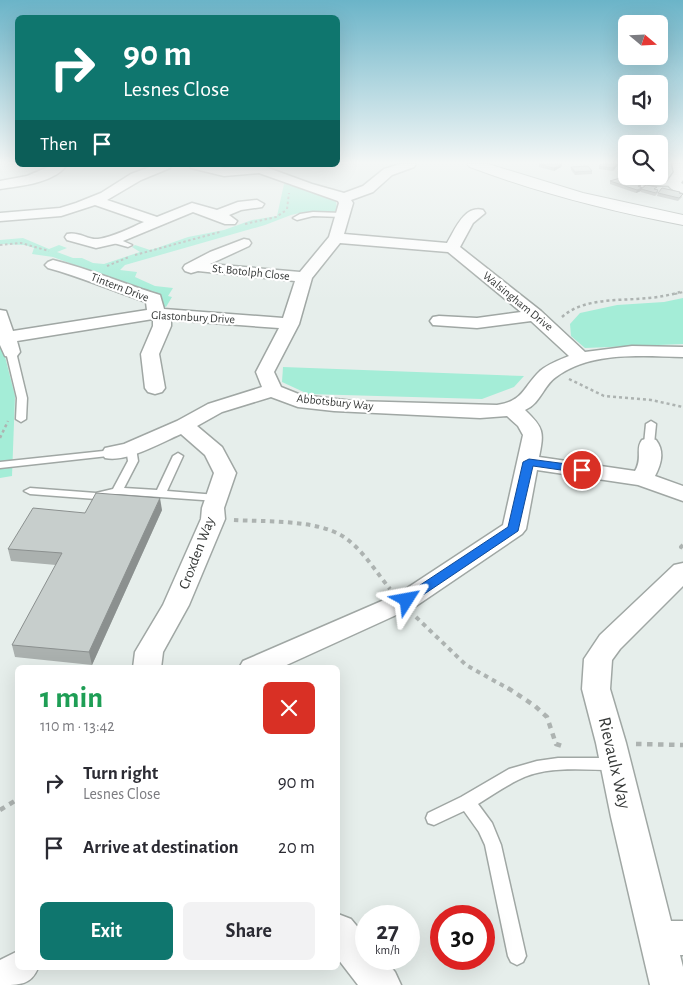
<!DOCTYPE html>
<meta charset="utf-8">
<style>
body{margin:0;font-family:"Alegreya Sans",sans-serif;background:#f2f2f3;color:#2b2b33;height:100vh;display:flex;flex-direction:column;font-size:19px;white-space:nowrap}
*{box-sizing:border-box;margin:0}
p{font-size:16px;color:#7c7c81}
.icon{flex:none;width:28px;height:28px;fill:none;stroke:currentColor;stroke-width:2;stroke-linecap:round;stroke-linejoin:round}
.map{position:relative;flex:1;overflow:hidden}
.details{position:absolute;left:15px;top:665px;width:325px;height:305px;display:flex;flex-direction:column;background:#fff;border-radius:8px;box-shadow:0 5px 20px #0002}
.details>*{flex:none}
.hud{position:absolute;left:15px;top:15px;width:325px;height:152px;border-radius:8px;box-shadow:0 5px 20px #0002;background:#0f766e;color:#fff;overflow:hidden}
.needle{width:32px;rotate:109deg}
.buttons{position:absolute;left:618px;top:15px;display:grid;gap:10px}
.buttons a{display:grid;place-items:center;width:50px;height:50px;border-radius:8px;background:#fff;box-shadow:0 5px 20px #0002;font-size:25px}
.speed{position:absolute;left:355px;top:905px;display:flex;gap:10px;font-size:25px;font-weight:700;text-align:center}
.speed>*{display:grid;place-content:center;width:65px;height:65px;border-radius:50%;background:#fff;box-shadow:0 5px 20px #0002;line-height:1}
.speed small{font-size:12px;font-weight:400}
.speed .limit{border:8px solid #d22;background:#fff;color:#111}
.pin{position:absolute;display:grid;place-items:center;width:42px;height:42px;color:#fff;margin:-21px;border:2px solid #fff;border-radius:50%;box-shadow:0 1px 5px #0007}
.me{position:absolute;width:55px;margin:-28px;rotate:56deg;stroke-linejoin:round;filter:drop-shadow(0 0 4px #0008)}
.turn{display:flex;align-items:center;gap:18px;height:105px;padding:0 25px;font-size:22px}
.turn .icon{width:65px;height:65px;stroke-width:2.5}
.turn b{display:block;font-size:35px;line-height:42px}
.then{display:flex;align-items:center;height:48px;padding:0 25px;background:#0003;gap:10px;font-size:19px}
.round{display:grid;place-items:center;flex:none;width:52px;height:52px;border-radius:8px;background:#f2f2f3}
.headline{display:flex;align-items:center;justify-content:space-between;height:85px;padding:0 25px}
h1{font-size:30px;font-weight:700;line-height:38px;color:#1e9e55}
.action{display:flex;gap:10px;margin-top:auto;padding:10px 25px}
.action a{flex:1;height:58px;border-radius:8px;background:#0f766e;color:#fff;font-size:20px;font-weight:700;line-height:58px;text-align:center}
.action a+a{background:#f2f2f3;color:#2b2b33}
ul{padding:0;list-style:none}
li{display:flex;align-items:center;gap:15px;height:65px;padding:0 25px}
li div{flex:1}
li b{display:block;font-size:19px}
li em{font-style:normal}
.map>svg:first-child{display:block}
</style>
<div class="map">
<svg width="683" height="985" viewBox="0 0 683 985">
<rect width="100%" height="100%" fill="#e6eeeb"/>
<!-- green -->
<g fill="#a4edd7">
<path d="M284 184C302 185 321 193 336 202L337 207 334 213 304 212 291 215 265 225 125 265 120 270 137 272 135 277 155 286 173 288 168 296 172 297 166 307 163 306 162 298 158 294 137 288 53 257 32 254 34 248 25 245 0 244V240L23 238 49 249 59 245 67 248 57 252 73 258H82L93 263 104 264 140 252 132 247 135 245 150 250 157 248 188 237 224 230 252 220 277 216Z"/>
<path d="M683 298V344L585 348 571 336 570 324 580 313 617 305 664 302Z"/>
<path d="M0 337 15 396 12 476 0 478Z"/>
<path d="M283 367 524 376 514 387 482 399 308 394 282 382Z"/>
</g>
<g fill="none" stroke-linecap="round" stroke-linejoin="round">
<!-- lane casing -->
<g stroke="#a0a7a4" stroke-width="3">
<g id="lane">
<path d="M624 175 648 181 675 182 678 184 675 186 648 185 622 178 621 177Z"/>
<path d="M313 212 342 213 346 215 342 217 313 216 297 220 293 218 300 214Z"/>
<path d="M110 238H116L132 245 128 247 110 242Z"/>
<path d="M11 349 16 352 27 398 26 419 21 422 16 419 17 398 6 352Z"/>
<path d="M651 421 656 424 654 444 649 447 644 444 646 424Z"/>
<path d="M131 445 136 448 138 461 124 488 157 490 173 456 178 453 183 456 167 491 217 495 223 498 217 501 117 494 96 499 30 494 24 491 30 488 96 493 113 489 128 461 126 448Z"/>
<path d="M113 450 117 451 118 453 117 455 0 468V462Z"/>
<path d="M558 758H614L619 760 622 764 619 768 614 770C583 770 546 765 518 780 504 787 491 796 478 804L492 823 501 845 526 956 523 962 517 965 511 962 508 956 485 845 479 832 464 811 434 825 428 823 426 818 428 813 461 797 509 769 537 761Z"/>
</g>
</g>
<!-- street casing -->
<g stroke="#a0a7a4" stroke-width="3">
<g id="street">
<path d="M400 164H416L414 167 392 175 373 192 351 200 353 203 344 234 447 243C455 230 464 205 483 210L485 213 473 223 460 247 541 311 585 352 632 346 683 347V357C642 356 591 351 556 377 543 386 541 403 525 410 544 428 544 432 539 457L635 471C643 458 635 449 642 440L649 438 656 440C665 452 661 464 655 476L683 486V501L638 485 537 470 526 529 522 534 416 606 280 668H239L243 661 398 594 503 525 523 435 518 426 507 416 480 418 334 411 298 407 271 397 222 412 197 426 222 447 236 473 224 508 225 519 189 605 163 652 161 668H133L135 652 163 605 201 519 202 508 214 473 205 455 181 434C162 442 127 463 105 458L102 453 105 448 124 444 177 421 208 404 262 387 256 372 279 328 171 320V326L159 354 165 388 162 392 155 394 148 392 145 388 141 354 153 326V319L17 341 20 352 17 356 11 357 5 356 0 345V310L6 311 13 331 147 310 146 302C113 291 81 277 48 268L45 265 48 262 53 260C90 269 124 284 160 295L164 309 283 318 295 281 198 271 191 273 185 271 183 268 185 265 210 252 244 239 249 240 251 243 249 246 210 264 300 272 329 237 339 203 338 201 259 173 224 176 191 168 189 165H211L224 168 260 165 312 184 344 193 363 186 384 169ZM340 243 448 252 521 312 477 318 439 316 433 317 430 321 433 325 477 328 531 321 569 356C559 360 548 364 540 371 523 387 524 401 497 405L353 401 301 395 281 387 274 372 299 324 312 278Z"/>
<path d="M672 164H683V180L681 183 683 184V193C676 191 669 190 667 182L674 172Z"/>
<path d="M53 165 66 166C53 183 20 186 0 189V181L27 176Z"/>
<path d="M155 165H172L170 168 141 180 107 200 157 217 192 203 217 210 238 202 257 200 264 204 262 207 241 210 229 215 237 221 235 224H225L193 212 118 243 96 248 67 240 65 237 67 234C78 231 88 240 98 239 114 237 130 228 144 222L95 205 61 216 0 221V213L60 208 76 203 101 193 131 174Z"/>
<path d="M683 563V586L620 649 612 660 610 689 626 743 671 921H683V955H680L683 967V985H650L611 817 596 743 582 689 584 659 600 635 674 565Z"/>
<path d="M338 914 351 919 366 937V959H384L395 972 401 985H358L338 959Z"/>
<path d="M18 951V968H38C31 985 20 985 0 985V960Z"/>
</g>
</g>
<!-- secondary casing -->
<g stroke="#a0a7a4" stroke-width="2">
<path id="secondary" d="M467 164H488L583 193 683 215V225C610 211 539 193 470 167Z"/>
</g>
<!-- path-far3 -->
<g stroke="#adb3b1" stroke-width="2" stroke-dasharray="2.5 2.5" stroke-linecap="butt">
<path d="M287 209 289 193"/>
<path d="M245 224 276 217 285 211"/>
<path d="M0 245 21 243 49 251"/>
<path d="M135 255 220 232"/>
<path d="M107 266 129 257"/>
<path d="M675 294 683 292"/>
</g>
<!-- path-far2 -->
<g stroke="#adb3b1" stroke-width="2.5" stroke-dasharray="3 3" stroke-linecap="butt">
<path d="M562 317C584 297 622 301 649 298 660 297 670 295 680 292"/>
<path d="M569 379 604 396 651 400 683 407"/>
<path d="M0 438 8 421"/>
</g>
<!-- path-far1 -->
<g stroke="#adb3b1" stroke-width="4" stroke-dasharray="4.5 4.5" stroke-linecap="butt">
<path d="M234 520C266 522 316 519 344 537 363 550 376 572 390 589"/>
<path d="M683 545 681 547 683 548"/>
<path d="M416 617 466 665 509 689"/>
</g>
<!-- path -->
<g stroke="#adb3b1" stroke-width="4.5" stroke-dasharray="5.5 5.5" stroke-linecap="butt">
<path d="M508 688 535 706 547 717 556 744 565 747"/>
<path d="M636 744 683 745"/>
<path d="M0 810 18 799"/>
</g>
<!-- lane -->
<use href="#lane" fill="#fff" fill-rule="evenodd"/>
<!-- street -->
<use href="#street" fill="#fff" fill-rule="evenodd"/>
<!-- secondary -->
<use href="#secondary" fill="#fff" fill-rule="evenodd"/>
</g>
<!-- wall -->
<g fill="#abb1af">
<path d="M539 164H562L561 167 554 171 539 167Z"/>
<path d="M601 164H618L617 166 613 171 599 169V166Z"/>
<path d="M659 164 664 167 663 173 659 175Z"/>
<path d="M571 167 592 171V174L575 175 571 170Z"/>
<path d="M637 176H658L650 181 637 178Z"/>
<path d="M610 181 641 185V187L642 188 658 190V193L655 196 641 192V191L636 193 610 184Z"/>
<path d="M680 192V193L682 197 678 201 657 196 658 193Z"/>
<path d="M162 510 92 665 15 657 12 645 56 565 11 561 8 549 85 513Z"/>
</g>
<!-- shaded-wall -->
<g fill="#8b908f">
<path d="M562 164 561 167 554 171V168Z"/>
<path d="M617 164V166L613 171V168Z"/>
<path d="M663 170V173L659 175V173Z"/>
<path d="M654 176H658L650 181 651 178Z"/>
<path d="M642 188 641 191 636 193 637 190Z"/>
<path d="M160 498 162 510 92 665 89 652Z"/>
</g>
<!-- building -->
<g fill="#c7cecc" stroke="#8b908f">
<path d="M539 164H562L554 168Z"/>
<path d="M601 164H617L613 168 599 166Z"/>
<path d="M659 164H662L664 167H659Z"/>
<path d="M588 166 592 171 575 172 571 167Z"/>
<path d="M659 169 663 170 659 173Z"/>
<path d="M641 176H654L651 178Z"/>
<path d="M620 178 641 185 638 186 642 188 637 190 610 181Z"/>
<path d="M646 185 657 187 654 189 658 190 656 193 641 189Z"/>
<path d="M662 188 680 192 679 193 683 194 679 198 658 193Z"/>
<path d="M96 493 160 498 89 652 12 645 62 553 8 549 33 508 85 513Z"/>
</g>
<!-- sky -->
<linearGradient id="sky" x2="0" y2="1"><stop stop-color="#6bb4c8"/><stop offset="0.54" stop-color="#f4f7f6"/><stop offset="1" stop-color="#f4f7f6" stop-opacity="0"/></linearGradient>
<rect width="683" height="301" fill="url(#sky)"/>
<!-- route -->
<path fill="#1a73e8" stroke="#114b97" d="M529 459 582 466 588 470 582 473 533 466 518 531 411 603H402L400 600 402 597 508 527 523 462Z"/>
<g text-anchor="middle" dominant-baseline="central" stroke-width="4.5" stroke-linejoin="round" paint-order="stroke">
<!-- far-street labels -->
<g font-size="12" fill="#363938" stroke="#fff">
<text transform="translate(251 272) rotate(6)">St. Botolph Close</text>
<text transform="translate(120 287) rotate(21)">Tintern Drive</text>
<text transform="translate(518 301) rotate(39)">Walsingham Drive</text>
<text transform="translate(193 317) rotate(3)">Glastonbury Drive</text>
<text transform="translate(335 402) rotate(6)">Abbotsbury Way</text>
</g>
<!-- street labels -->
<g font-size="15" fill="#363938" stroke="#fff">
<text transform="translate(197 553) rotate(-69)">Croxden Way</text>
</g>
<!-- near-street labels -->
<g font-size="18" fill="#363938" stroke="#fff">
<text transform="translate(614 763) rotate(77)">Rievaulx Way</text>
</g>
</g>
</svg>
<div class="buttons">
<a><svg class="needle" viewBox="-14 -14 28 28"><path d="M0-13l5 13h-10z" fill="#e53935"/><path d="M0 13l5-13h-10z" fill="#7c7c81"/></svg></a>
<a><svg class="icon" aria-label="sound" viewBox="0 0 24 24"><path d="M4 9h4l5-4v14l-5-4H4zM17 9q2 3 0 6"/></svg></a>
<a><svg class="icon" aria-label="search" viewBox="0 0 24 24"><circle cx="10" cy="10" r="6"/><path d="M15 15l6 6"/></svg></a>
</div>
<div class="speed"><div>27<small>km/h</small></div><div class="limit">30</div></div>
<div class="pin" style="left:582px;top:470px;background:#d93025"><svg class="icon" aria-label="arrive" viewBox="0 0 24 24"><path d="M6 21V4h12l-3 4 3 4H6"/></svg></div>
<svg class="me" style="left:407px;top:600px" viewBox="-20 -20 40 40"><path d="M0-17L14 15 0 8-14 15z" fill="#1a73e8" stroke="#fff" stroke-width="4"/></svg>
<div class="hud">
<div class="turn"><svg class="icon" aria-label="right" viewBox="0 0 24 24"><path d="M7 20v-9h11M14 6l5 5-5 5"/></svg><div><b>90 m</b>Lesnes Close</div></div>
<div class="then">Then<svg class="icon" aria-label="arrive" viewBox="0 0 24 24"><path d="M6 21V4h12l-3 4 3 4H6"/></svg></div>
</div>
<section class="details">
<div class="headline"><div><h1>1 min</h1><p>110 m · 13:42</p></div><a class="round" style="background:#d93025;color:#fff"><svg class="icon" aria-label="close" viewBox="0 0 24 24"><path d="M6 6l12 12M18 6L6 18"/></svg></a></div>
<ul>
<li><svg class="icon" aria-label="right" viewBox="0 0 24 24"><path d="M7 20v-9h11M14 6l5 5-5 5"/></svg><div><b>Turn right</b><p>Lesnes Close</p></div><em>90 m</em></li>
<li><svg class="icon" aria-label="arrive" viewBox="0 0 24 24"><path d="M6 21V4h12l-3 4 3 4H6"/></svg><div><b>Arrive at destination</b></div><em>20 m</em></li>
</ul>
<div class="action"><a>Exit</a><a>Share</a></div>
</section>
</div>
